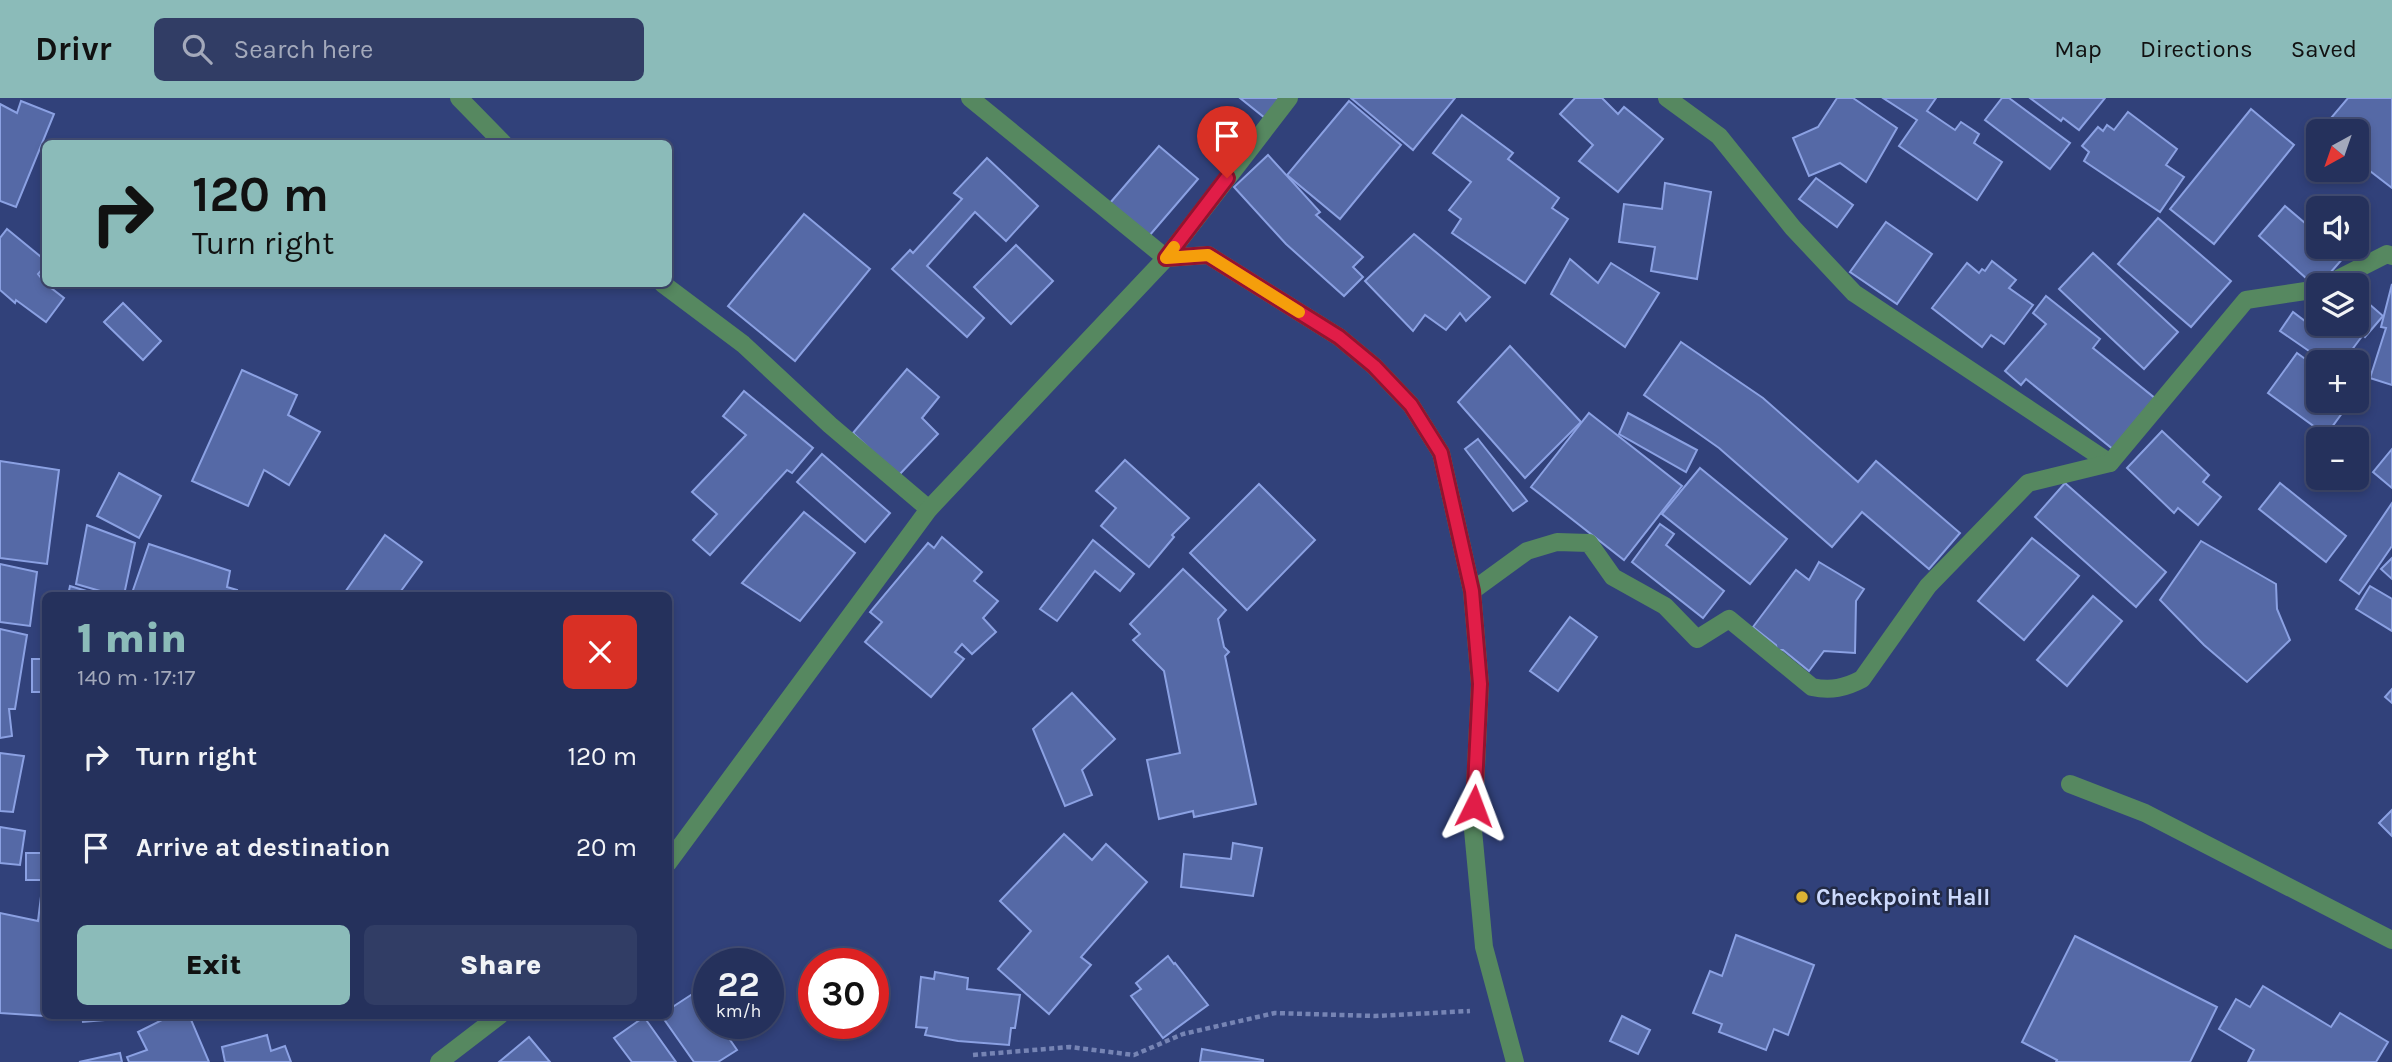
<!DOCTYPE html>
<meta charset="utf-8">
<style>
body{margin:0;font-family:Karla,sans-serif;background:#313d65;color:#f1f3f6;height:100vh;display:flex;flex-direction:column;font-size:26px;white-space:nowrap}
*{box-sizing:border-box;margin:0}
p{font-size:23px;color:#a3a9bb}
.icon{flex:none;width:38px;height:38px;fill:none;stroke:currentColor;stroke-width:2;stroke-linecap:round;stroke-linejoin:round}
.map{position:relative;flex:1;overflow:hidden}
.sheet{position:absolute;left:42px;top:494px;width:630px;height:427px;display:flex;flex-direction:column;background:#25315c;border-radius:10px;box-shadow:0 4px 10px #0003,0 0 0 2px #424c72}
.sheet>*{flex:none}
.hud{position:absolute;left:42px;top:42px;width:630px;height:147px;border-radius:10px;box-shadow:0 4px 10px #0003,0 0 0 2px #424c72;background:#8bbbb9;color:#111;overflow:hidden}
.needle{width:46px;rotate:220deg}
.fabs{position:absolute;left:2306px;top:21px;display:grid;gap:14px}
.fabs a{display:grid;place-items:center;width:63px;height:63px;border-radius:10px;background:#25315c;box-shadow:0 4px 10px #0003,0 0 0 2px #424c72;font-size:35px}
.speed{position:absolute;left:693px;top:850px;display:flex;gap:14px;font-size:35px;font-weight:700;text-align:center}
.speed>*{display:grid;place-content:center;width:91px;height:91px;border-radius:50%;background:#25315c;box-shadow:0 4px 10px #0003,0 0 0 2px #424c72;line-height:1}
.speed small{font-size:18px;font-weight:400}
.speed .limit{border:10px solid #d22;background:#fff;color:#111}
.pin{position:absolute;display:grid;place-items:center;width:60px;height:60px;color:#fff;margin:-72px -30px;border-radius:50% 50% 50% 0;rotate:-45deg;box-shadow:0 0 7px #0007}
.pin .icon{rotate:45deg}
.me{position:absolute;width:77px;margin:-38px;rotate:3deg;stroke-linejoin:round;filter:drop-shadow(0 0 5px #0008)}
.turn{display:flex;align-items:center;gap:24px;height:147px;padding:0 35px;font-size:32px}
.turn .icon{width:91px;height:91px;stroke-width:2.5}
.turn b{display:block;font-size:49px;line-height:60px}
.round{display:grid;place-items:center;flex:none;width:74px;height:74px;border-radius:10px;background:#313d65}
.headline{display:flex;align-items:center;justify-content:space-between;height:119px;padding:0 35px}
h1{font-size:42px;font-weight:800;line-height:52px;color:#8bbbb9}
.button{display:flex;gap:14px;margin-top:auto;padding:14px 35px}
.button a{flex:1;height:80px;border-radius:10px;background:#8bbbb9;color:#111;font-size:28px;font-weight:800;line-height:80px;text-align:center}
.button a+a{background:#313d65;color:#f1f3f6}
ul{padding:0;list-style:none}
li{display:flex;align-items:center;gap:21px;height:91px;padding:0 35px}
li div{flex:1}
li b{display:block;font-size:26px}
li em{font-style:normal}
header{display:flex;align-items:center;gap:42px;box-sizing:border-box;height:98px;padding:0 35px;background:#8bbbb9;color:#111}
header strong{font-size:33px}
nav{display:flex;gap:38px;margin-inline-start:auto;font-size:24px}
.search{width:490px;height:63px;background:#313d65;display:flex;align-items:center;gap:18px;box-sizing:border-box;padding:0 24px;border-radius:10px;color:#a3a9bb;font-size:26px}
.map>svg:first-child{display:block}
</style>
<header>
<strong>Drivr</strong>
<div class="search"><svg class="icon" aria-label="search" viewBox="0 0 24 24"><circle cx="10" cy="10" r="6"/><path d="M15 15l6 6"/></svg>Search here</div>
<nav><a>Map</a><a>Directions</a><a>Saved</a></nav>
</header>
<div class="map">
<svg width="2392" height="964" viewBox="0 0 2392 964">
<rect width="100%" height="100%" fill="#31417a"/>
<!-- building -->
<g fill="#5569a6" stroke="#8ba1e3" stroke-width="2">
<path d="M1240 0H1281L1265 20Z"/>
<path d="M1351 0H1455L1413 52Z"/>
<path d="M1575 0H1602L1618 16 1624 9 1663 41 1618 94 1579 63 1593 47 1560 16Z"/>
<path d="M1837 0H1853L1897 30 1866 84 1840 65 1809 78 1793 40 1818 29Z"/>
<path d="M1883 0H1936L1927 13 1955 32 1961 24 1979 36 1974 45 2002 64 1977 102 1899 48 1917 22Z"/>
<path d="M2002 0H2009L2070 45 2050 71 1985 22Z"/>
<path d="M2030 0H2105L2079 32 2063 20 2061 23Z"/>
<path d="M2348 0H2392V90L2357 63V33H2338L2341 28 2331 20Z"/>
<path d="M21 3 54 16 16 109 0 103V6L17 15Z"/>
<path d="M1349 3 1401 47 1340 121 1287 77Z"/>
<path d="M2251 11 2294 47 2214 146 2170 111Z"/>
<path d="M2128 14 2177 51 2166 67 2184 79 2160 114 2084 63 2089 54 2082 48 2098 29 2103 33 2107 27 2114 32Z"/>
<path d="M1462 17 1513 55 1508 61 1559 100 1552 110 1568 121 1525 185 1452 135 1461 121 1449 112 1471 84 1433 55Z"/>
<path d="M1159 48 1198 81 1149 138 1110 105Z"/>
<path d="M1268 57 1320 114 1316 117 1363 159 1353 169 1363 179 1344 198 1286 146 1234 89Z"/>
<path d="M987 60 1038 108 1006 143 975 114 927 168 984 220 967 239 892 171 910 152 913 155 962 101 954 95Z"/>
<path d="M1816 80 1853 107 1837 129 1799 101Z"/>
<path d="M1665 85 1711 94 1697 181 1651 173 1655 149 1619 144 1624 106 1662 111Z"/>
<path d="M2285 108 2319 137V149H2332L2344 159 2317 190 2259 138Z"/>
<path d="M804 116 870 171 795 263 728 208Z"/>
<path d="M2158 120 2231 183 2191 229 2118 166Z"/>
<path d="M1886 124 1932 156 1897 206 1850 174Z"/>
<path d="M7 131 46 163V167L38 176 46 186 64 200 46 224 16 202 15 205 0 192V140Z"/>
<path d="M1414 136 1490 199 1466 223 1460 215 1446 232 1425 217 1413 233 1365 183Z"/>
<path d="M1016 147 1053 183 1011 226 974 189Z"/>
<path d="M2093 155 2178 234 2144 271 2059 191Z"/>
<path d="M1570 161 1598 185 1611 165 1659 195 1625 249 1551 196Z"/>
<path d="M1992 163 2016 182 2009 190 2033 207 2004 246 1991 237 1982 249 1932 210 1967 165 1979 175 1982 171 1985 173Z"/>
<path d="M2392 186V287L2370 280 2386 230 2381 229Z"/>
<path d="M2046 198 2100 241 2093 250 2156 301 2114 352 2026 281 2021 287 2005 273 2046 226 2033 215Z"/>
<path d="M2360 198 2383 218 2365 239 2363 237 2351 253 2360 260 2357 264H2325L2280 233 2293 214 2305 223 2319 205V226H2357V201Z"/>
<path d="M123 205 161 243 143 262 104 224Z"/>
<path d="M1681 244 1763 300 1858 384 1876 363 1960 435 1929 471 1862 414 1832 449 1719 350 1644 297Z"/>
<path d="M1510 248 1581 324 1525 380 1458 304Z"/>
<path d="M2297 255 2319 271V303H2351L2326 337 2268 295Z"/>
<path d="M907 271 939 299 922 320 938 336 898 378 853 335Z"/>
<path d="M242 272 297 297 288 317 320 334 289 387 264 372 248 408 192 383Z"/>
<path d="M744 293 813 350 792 375 787 372 710 457 693 442 717 416 692 394 746 337 723 318Z"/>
<path d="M1589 315 1682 388 1624 462 1531 389Z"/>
<path d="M1628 315 1697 352 1686 374 1619 336Z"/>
<path d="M2162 333 2209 377 2203 384 2221 399 2198 427 2178 410 2174 415 2127 370Z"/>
<path d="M1478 341 1527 403 1513 413 1465 351Z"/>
<path d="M2392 351V390L2373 374Z"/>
<path d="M822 356 890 415 865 444 797 384Z"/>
<path d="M1125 362 1189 420 1172 437 1174 439 1149 469 1101 428 1116 410 1096 393Z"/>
<path d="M0 363 59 372 47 466 0 460Z"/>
<path d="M1700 370 1787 441 1750 486 1662 416Z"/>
<path d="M119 375 161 398 139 440 97 418Z"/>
<path d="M2065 385 2166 474 2136 509 2035 419Z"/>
<path d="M2280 385 2346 438 2326 464 2259 411Z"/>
<path d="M1259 386 1315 442 1247 512 1190 455Z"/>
<path d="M2392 405V448L2359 496 2340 482Z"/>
<path d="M804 414 855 455 800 523 742 485Z"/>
<path d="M1660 426 1674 436 1666 447 1724 493 1703 520 1632 464Z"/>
<path d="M87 427 135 445 124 497H114L76 486Z"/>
<path d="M385 437 422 464 398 497H343Z"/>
<path d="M942 439 982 474 974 483 998 503 983 520 996 534 972 556 962 546 955 554 964 561 931 599 865 544 882 524 870 514 928 445 934 450Z"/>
<path d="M2032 440 2079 478 2024 542 1978 503Z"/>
<path d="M1093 442 1134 476 1120 493 1095 473 1057 523 1040 511Z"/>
<path d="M2201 443 2276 486 2277 511 2290 542 2247 584 2204 547 2160 502Z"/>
<path d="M149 446 230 473 227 489 237 492 236 497H138L132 495Z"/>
<path d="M2392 460V481L2381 471Z"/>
<path d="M1819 464 1864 491 1856 503 1855 555 1824 553 1809 573 1783 552H1777L1776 547 1753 529 1796 472 1809 482Z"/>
<path d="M0 466 37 474 30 528 0 524Z"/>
<path d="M1183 471 1226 512 1218 521 1224 549 1229 554 1225 558 1256 706 1194 719 1193 713 1159 721 1147 662 1180 655 1164 573 1133 542 1140 536 1130 526Z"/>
<path d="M70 488 100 497H68Z"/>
<path d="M2370 488 2392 501V533L2356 511Z"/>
<path d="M2093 498 2122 523 2067 588 2037 562Z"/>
<path d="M1570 519 1597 539 1558 593 1530 573Z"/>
<path d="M0 531 27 537 15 611H9L12 638 0 640Z"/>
<path d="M32 561H45L46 594H32Z"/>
<path d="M2392 591V605L2385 599Z"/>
<path d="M1072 595 1115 641 1082 672 1092 697 1065 708 1033 631Z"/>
<path d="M0 655 24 658 13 714 0 713Z"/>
<path d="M2392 712V738L2379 725Z"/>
<path d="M0 729 25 733 20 767 0 765Z"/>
<path d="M1064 736 1092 762 1106 746 1147 784 1081 859 1091 867 1049 916 998 871 1031 833 1000 803Z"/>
<path d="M1233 745 1262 750 1253 798 1181 789 1184 756 1231 761Z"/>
<rect x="26" y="755" width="20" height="27"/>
<path d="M42 790 46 791V917L61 919 0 915V815L38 823Z"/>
<path d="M1736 837 1814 867 1788 937 1774 931 1766 952 1719 934 1722 926 1693 915 1710 873 1722 878Z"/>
<path d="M2075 838 2217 909 2190 964H2056L2057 962 2022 944Z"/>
<path d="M1168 858 1174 866 1175 865 1208 907 1163 940 1131 898 1141 891 1136 885Z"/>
<path d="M935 874 968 880 967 891 1020 897 1015 930H1011L1009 947 958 943 925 937 927 930 916 929 921 879 934 881Z"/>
<path d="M2263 888 2331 929 2340 915 2388 944 2376 964H2248L2254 952 2219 931 2236 901 2250 909Z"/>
<path d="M697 893 709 910V926H719L737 952 718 964H694L661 917H668V912Z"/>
<path d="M82 917H127V920L83 924Z"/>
<path d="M172 917H189L209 964H129L127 959 147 952 138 934Z"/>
<path d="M1622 918 1650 932 1638 956 1610 943Z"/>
<path d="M644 919 676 964H632L614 940Z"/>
<path d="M267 937 271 953 285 948 291 964H225L222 949Z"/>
<path d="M529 939 550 964H499Z"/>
<path d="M1202 951 1263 962V964H1200Z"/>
<path d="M120 955 122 964H79Z"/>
</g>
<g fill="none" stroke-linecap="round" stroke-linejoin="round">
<!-- path -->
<path stroke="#7684b4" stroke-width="4.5" stroke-dasharray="5 3.5" stroke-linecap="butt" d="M973 957 1070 949 1134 957 1183 936 1275 915 1375 918 1470 913"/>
<!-- minor -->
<g stroke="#568860" stroke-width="18">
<path d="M459 0 504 46"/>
<path d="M970 0 1166 160 1208 157 1339 239 1374 268 1411 307 1441 355 1472 493 1480 586 1473 732 1484 849 1515 964"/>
<path d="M1667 0 1719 38 1793 130 1854 195 2110 365"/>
<path d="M663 186 743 246 830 327 929 411"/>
<path d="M2326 187 2387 156 2392 158"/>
<path d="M1472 493 1527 453 1557 444 1589 445 1613 479 1665 508 1697 541 1729 521 1812 589C1831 593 1845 590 1862 581L1928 488 2028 385 2110 365 2246 202 2319 191"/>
<path d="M2070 686 2145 715 2392 842"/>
<path d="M668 765 929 411 1166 160 1289 0"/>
<path d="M439 964 500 917"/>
</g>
</g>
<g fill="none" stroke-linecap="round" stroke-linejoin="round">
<!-- route casing -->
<g stroke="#92132f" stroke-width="18">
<path id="route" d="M1227 80 1166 160 1208 157 1339 239 1374 268 1411 307 1441 355 1472 493 1480 586 1474 708"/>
</g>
<!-- route -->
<use href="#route" stroke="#e11d48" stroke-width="12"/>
<!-- slow -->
<path stroke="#f59e0b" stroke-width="12" d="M1174 149 1166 160 1208 157 1299 214"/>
</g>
<!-- markers -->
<circle fill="#dcb233" stroke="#222a45" stroke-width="2.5" cx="1802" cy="799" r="7"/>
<g text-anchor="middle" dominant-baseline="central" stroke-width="5" stroke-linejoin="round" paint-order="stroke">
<!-- poi labels -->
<g font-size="23" font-weight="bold" fill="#cddafd" stroke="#222a45" text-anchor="start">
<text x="1816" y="799">Checkpoint Hall</text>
</g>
</g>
</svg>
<div class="fabs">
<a><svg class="needle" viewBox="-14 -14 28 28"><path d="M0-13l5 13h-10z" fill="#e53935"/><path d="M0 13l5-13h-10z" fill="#a3a9bb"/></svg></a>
<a><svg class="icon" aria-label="sound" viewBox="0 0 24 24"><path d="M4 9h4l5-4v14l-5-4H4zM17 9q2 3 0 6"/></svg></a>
<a><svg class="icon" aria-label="layers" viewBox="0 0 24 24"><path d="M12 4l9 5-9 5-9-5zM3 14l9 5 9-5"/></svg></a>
<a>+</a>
<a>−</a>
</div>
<div class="speed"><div>22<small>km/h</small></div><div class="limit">30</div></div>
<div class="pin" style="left:1227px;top:80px;background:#d93025"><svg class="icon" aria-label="arrive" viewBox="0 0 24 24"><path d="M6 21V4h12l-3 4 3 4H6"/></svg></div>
<svg class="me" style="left:1474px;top:708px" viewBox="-20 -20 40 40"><path d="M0-17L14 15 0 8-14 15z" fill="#e11d48" stroke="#fff" stroke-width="4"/></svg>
<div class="hud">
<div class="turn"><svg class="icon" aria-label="right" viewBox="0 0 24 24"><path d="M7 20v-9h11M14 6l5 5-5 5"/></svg><div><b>120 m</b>Turn right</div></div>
</div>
<section class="sheet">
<div class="headline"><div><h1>1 min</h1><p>140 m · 17:17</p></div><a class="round" style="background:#d93025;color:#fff"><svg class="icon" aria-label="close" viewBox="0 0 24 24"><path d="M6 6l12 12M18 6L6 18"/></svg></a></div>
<ul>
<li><svg class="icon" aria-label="right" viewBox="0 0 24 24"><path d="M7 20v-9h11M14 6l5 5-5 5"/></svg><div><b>Turn right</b></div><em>120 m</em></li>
<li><svg class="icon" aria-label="arrive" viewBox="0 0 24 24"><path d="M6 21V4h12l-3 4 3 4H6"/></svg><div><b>Arrive at destination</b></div><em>20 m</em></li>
</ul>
<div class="button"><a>Exit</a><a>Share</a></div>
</section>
</div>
